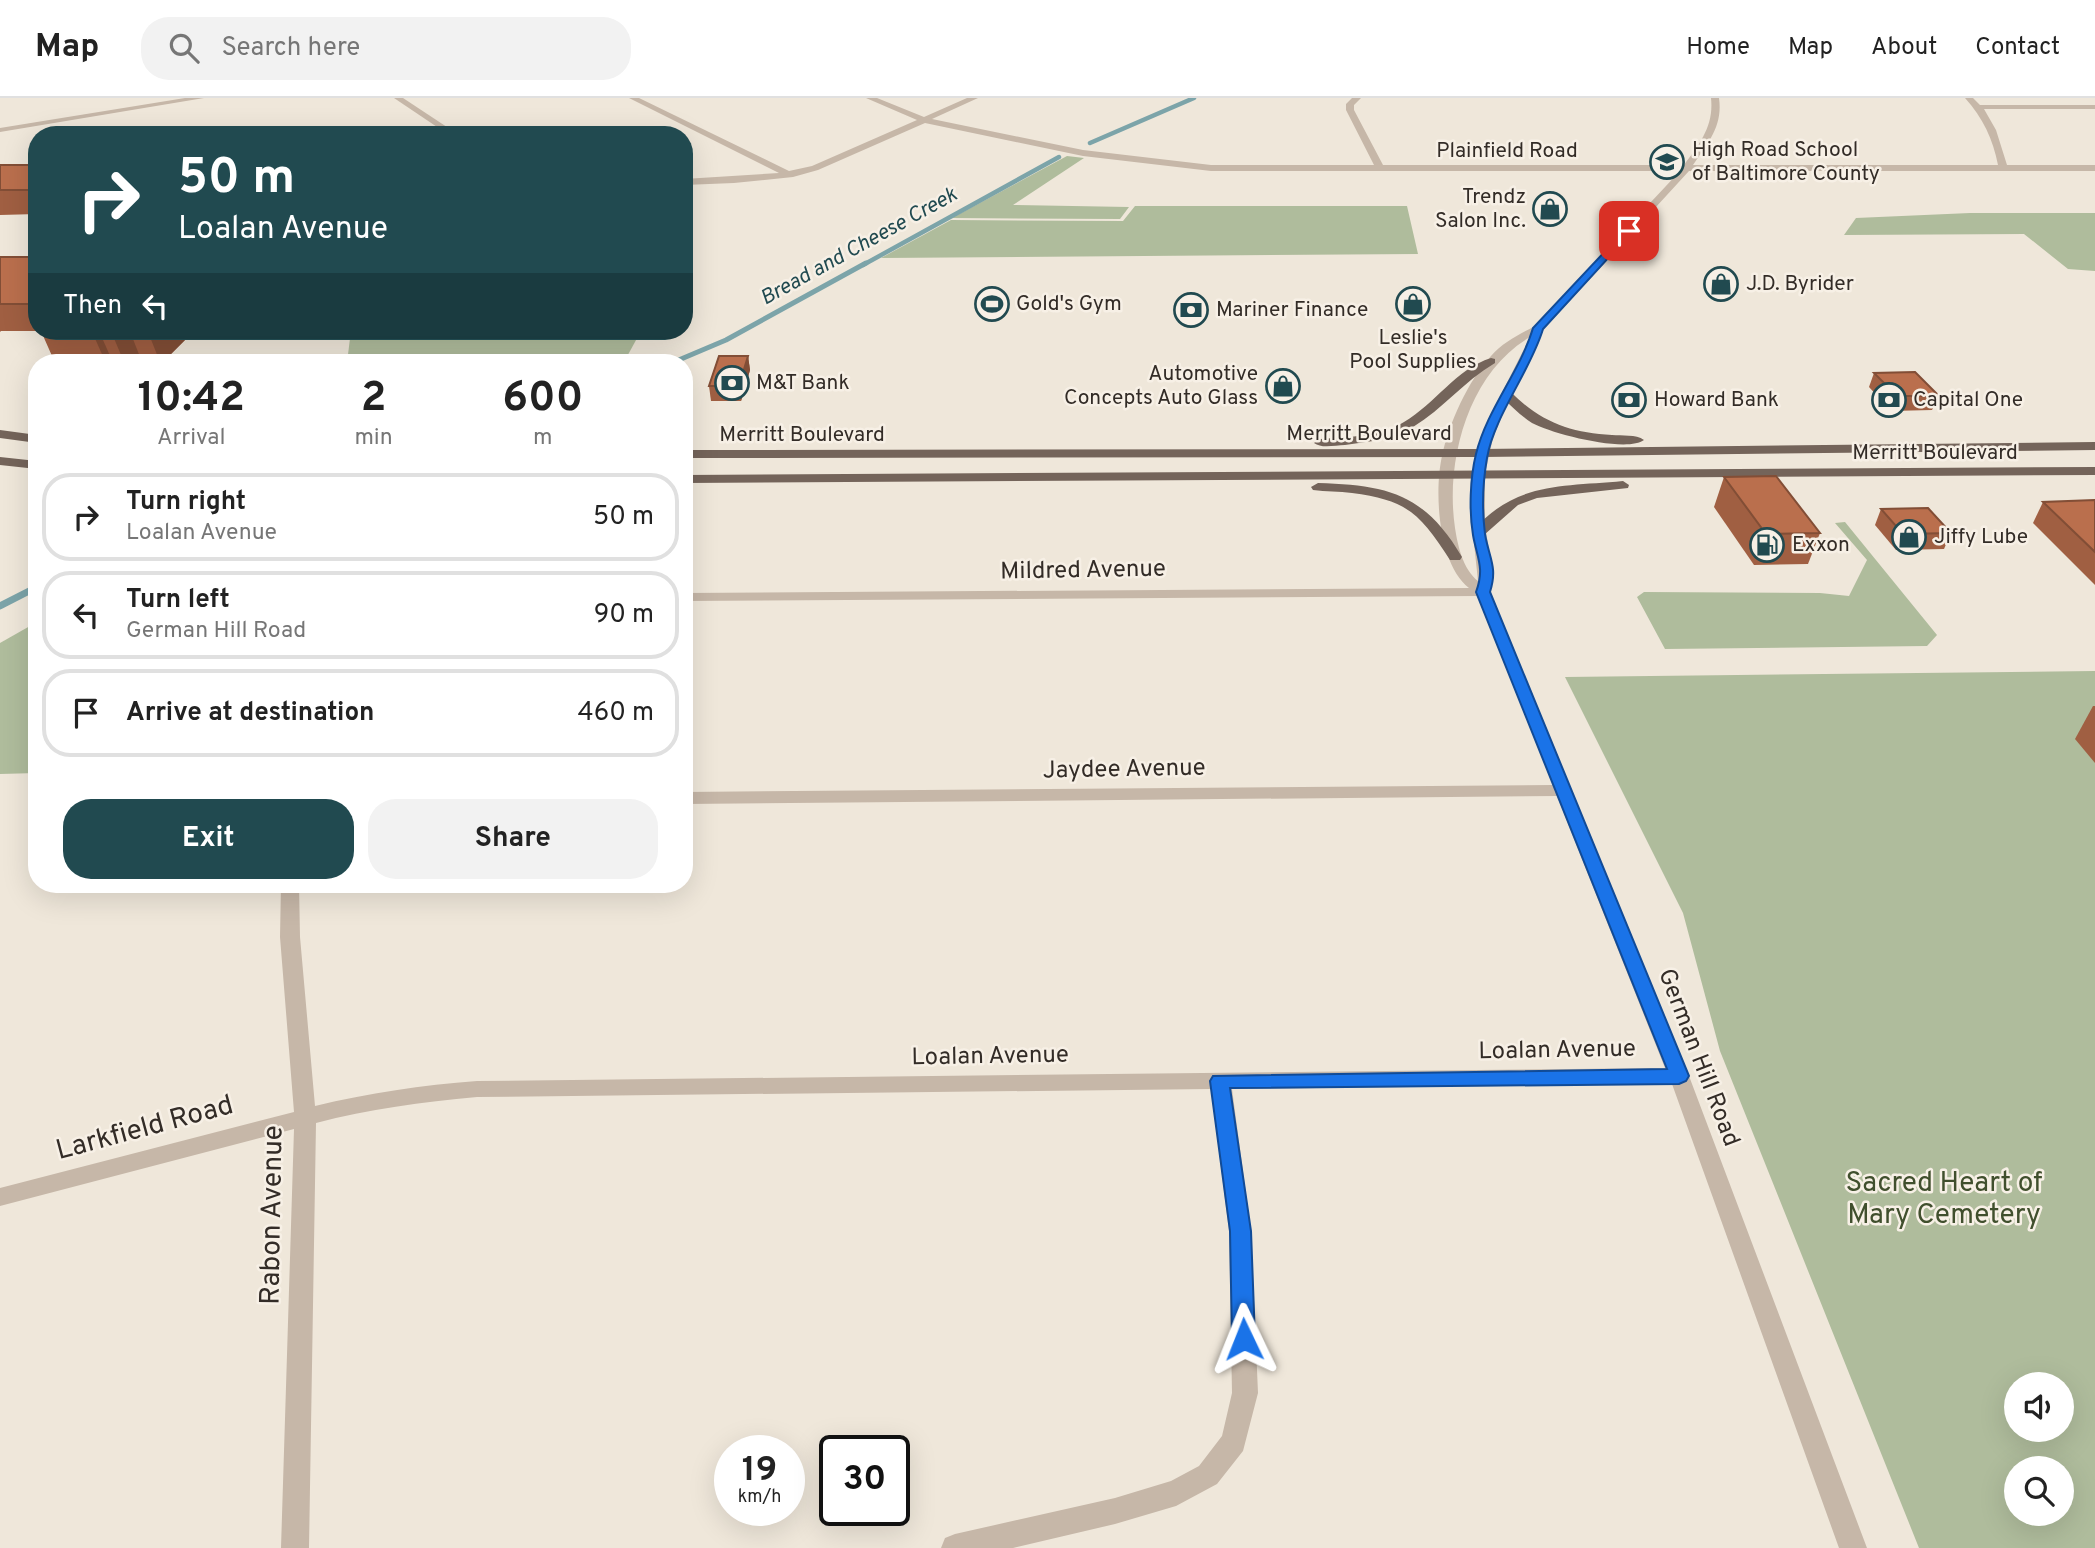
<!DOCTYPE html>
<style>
body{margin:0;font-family:Overpass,sans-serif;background:#f2f2f2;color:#222;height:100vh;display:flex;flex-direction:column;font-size:26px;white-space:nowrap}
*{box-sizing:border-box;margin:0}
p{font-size:23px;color:#767676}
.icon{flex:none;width:38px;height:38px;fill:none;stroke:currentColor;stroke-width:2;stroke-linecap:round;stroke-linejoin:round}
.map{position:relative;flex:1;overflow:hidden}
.panel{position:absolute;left:28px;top:256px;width:665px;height:539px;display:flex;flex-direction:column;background:#fff;border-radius:28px;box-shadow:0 7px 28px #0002}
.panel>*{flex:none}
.banner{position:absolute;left:28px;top:28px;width:665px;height:214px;border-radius:28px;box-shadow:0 7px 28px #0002;background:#214a50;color:#fff;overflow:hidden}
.tools{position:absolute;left:2004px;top:1274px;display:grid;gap:14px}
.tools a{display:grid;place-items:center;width:70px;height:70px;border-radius:50%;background:#fff;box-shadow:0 7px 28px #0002;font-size:35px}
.speed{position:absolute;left:714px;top:1337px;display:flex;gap:14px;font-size:35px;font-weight:700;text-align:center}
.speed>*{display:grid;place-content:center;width:91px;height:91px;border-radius:50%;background:#fff;box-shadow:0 7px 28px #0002;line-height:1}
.speed small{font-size:18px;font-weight:400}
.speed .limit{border:4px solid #111;border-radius:10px;background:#fff;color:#111}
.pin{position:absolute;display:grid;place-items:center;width:60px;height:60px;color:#fff;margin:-30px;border-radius:14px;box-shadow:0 4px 10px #0006}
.me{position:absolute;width:77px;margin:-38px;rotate:358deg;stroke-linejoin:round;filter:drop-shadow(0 0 5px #0008)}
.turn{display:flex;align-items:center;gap:24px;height:147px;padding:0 35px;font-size:32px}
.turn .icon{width:91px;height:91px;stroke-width:2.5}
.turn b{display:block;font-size:49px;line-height:60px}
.then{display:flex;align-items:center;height:66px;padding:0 35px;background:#0003;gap:14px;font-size:26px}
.eta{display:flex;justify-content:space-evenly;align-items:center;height:119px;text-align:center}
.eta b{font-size:42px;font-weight:700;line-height:49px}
.primary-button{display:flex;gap:14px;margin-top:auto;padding:14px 35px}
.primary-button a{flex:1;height:80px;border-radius:28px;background:#214a50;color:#fff;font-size:28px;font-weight:700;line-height:80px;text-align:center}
.primary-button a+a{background:#f2f2f2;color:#222}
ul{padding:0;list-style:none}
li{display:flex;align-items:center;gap:21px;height:88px;margin:0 14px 10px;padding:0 21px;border:4px solid #e0e0e0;border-radius:28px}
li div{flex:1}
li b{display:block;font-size:26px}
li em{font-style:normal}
header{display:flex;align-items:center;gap:42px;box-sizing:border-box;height:98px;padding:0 35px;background:#fff;border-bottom:2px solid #e0e0e0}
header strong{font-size:33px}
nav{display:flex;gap:38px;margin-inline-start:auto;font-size:24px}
.search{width:490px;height:63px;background:#f2f2f2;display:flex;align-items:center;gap:18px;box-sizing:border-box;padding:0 24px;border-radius:28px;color:#767676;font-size:26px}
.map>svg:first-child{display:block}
</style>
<header>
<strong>Map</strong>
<div class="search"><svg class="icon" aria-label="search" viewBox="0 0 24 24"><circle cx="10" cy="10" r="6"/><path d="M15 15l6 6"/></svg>Search here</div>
<nav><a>Home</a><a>Map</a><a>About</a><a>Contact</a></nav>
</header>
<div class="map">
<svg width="2095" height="1450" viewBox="0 0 2095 1450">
<rect width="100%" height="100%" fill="#efe7da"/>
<!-- green -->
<g fill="#afbc9c" fill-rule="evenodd">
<path d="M1067 58 1084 60 1013 107 1129 109 1120 121 952 120Z"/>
<path d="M1135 108H1407L1418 156 881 160 951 122 1123 123Z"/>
<path d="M1970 115H2095V173L2068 171 2024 136 1844 137 1856 120Z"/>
<path d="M351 233H641L624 264H347Z"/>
<path d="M1845 424 1937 537 1927 548 1665 551 1637 499 1644 494 1820 495 1849 498 1867 462 1835 425Z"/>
<path d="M37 524V675L0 676V545Z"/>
<path d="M2095 573V1450H1919L1720 953 1683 815 1565 579ZM2016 1286H2062V1332H2016ZM2016 1370H2062V1416H2016Z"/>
</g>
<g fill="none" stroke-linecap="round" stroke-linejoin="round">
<!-- stream-far2 -->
<g stroke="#7ca4a9" stroke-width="4.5">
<path d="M1090 45 1194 0"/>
<path d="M863 167 1059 59"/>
</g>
<!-- stream-far1 -->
<path stroke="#7ca4a9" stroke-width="5" d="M674 264 726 242 866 165"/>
<!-- stream -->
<path stroke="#7ca4a9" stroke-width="7" d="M0 508 37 489"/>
<!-- minor -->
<g fill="#c6b7a8" fill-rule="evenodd">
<path d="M185 0H204L0 34V30Z"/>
<path d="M394 0H403L459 37H449Z"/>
<path d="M629 0H639L789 73 812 68 917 22 866 0H877L924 19 967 0H978L932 21 1083 52 1211 67H1374L1346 12V6L1352 0H1361L1354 7V12L1383 67H1684C1700 45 1714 28 1711 0H1719C1723 28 1708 45 1693 67H1998C1993 41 1983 20 1965 0H1973L1980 7H2095V11H1984L1996 32 2007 67H2095V73H1689L1544 231 1506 308 1493 340 1485 376V427L1493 478 1490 494 1689 978 1867 1450H1839L1672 986 1232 991 1251 1133 1258 1295 1243 1353 1217 1386 1176 1408 1115 1426 1013 1450H941L945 1440 955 1436 1115 1400 1171 1383 1199 1368 1222 1338 1232 1295 1229 1133 1211 991 477 999C422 1004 369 1011 316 1025L309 1450H281L294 1031 0 1108V1090L294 1014 280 839 281 786H299L300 839 315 1008C369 995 422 987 477 983L1665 970 1557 698 684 706V694L1553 687 1478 498 684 503V495L1469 490C1438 466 1434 394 1442 358 1449 325 1468 283 1491 258 1503 244 1520 236 1535 228L1680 73H1211L1083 58 925 25 818 72 793 79 734 85 684 87V81L779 75ZM1530 239 1487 324 1474 366 1471 417 1478 483C1463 471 1458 449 1455 430 1445 363 1468 275 1530 239Z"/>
</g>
<!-- major -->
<g fill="#74645a" fill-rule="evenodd">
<path d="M1491 260 1495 261V265C1464 283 1443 311 1413 329 1393 341 1368 344 1345 347 1335 347 1322 351 1314 345L1320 341C1348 339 1379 339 1404 324 1435 306 1456 271 1491 260Z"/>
<path d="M1503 294H1511C1540 324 1571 335 1612 337 1622 338 1636 336 1644 342 1627 355 1552 336 1532 325 1521 318 1512 309 1503 300Z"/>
<path d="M0 332 37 337V345L0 340Z"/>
<path d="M2095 344V352L1482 359 684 360V352L1482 351Z"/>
<path d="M0 359 37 363V371L0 367Z"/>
<path d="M2095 369V377L684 385V377Z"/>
<path d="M1623 383 1629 387 1628 390 1537 400 1518 407 1484 437H1474L1472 434C1515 383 1563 389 1623 383Z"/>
<path d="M1318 385C1388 387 1425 396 1462 459L1460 462H1450C1421 417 1408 402 1352 395 1339 393 1326 394 1313 392L1311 389Z"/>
</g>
</g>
<!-- wall -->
<g fill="#a05f42">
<path d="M0 67H37V116L0 117Z"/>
<path d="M0 159H37V233H194L163 264H121L111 260 105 263 52 258 41 233H1L0 234Z"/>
<path d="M748 258 750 272 741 303H711L709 288Z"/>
<path d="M1874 275 1939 298 1932 312 1891 313 1869 289Z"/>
<path d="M1724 379 1820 435 1808 466 1754 467 1714 409Z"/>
<path d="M2095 402V487L2033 425 2043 404Z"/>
<path d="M1881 411 1951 435 1944 451 1896 452 1875 427Z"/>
<path d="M2093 608H2095V665L2075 641Z"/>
</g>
<!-- shaded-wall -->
<g fill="#824e36">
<path d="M99 233 111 260 105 263 93 236Z"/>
<path d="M156 233H194L163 264H160L150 239Z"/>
<path d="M131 236 142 264H124L113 238Z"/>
<path d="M748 258 750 272 741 303 739 288Z"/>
</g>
<!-- building -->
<g fill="#ba6f4d" stroke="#824e36" stroke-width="2">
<rect x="0" y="67" width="37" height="25"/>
<rect x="0" y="159" width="37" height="47"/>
<path d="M65 233H99L93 236Z"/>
<path d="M100 233H156L150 239 131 236 113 238Z"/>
<path d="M719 258H748L739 288H709Z"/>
<path d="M1915 274 1939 298H1897L1874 275Z"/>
<path d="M1776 378 1820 435 1766 436 1724 379Z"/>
<path d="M2095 402V454L2043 404Z"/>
<path d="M1928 410 1951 435 1903 436 1881 411Z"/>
</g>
<!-- route -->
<path fill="#1a73e8" stroke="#114b97" stroke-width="2" d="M1626 131 1633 133 1543 231C1531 272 1494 318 1487 360 1483 383 1482 412 1485 436 1489 460 1498 469 1490 494L1689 978 1686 983 1679 986 1230 990 1251 1133 1255 1241 1251 1248 1244 1251 1236 1248 1232 1241 1230 1133 1210 983 1213 978 1667 971 1476 494C1485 470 1477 460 1473 437 1469 413 1470 380 1476 356 1487 311 1520 274 1533 230Z"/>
<!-- icons -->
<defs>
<g id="school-ring" transform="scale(1.75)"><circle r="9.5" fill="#f7f0e6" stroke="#214a50" stroke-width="1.5"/><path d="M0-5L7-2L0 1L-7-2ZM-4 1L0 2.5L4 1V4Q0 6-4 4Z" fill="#214a50"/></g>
<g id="shop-ring" transform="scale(1.75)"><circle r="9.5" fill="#f7f0e6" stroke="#214a50" stroke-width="1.5"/><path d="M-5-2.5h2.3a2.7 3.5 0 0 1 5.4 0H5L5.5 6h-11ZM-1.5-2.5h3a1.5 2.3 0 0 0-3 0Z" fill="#214a50"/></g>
<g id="stadium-ring" transform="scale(1.75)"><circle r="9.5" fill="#f7f0e6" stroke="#214a50" stroke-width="1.5"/><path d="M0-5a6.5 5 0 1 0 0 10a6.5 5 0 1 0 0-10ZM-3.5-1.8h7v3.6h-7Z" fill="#214a50"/></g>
<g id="bank-ring" transform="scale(1.75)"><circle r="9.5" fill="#f7f0e6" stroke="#214a50" stroke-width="1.5"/><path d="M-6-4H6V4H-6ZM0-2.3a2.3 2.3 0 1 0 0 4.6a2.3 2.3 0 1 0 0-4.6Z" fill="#214a50"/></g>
<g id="fuel-ring" transform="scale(1.75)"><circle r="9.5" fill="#f7f0e6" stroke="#214a50" stroke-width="1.5"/><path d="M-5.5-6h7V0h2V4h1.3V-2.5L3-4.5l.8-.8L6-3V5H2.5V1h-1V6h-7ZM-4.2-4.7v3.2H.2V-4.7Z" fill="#214a50"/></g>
</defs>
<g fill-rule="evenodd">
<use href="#school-ring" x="1667" y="64"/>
<use href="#shop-ring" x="1550" y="111"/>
<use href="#shop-ring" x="1721" y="186"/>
<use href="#stadium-ring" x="992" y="206"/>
<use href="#shop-ring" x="1413" y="206"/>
<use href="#bank-ring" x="1191" y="212"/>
<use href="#bank-ring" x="732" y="285"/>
<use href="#shop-ring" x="1283" y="288"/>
<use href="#bank-ring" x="1629" y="302"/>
<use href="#bank-ring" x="1889" y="302"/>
<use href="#shop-ring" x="1909" y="439"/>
<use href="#fuel-ring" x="1767" y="447"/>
</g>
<g text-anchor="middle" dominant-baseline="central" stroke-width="5" stroke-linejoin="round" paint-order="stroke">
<!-- far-poi labels -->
<g font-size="21" fill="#332c27" stroke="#f7f0e6" text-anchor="start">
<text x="1692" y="52">High Road School<tspan x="1692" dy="24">of Baltimore County</tspan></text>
<text x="1526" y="99" text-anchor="end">Trendz<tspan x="1526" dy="24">Salon Inc.</tspan></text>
<text x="1746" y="186">J.D. Byrider</text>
<text x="1016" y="206">Gold's Gym</text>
<text x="1216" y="212">Mariner Finance</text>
<text x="1413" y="240" text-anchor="middle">Leslie's<tspan x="1413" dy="24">Pool Supplies</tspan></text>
<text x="1258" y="276" text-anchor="end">Automotive<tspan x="1258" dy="24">Concepts Auto Glass</tspan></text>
<text x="756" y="285">M&amp;T Bank</text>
<text x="1654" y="302">Howard Bank</text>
<text x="1913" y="302">Capital One</text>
<text x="1934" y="439">Jiffy Lube</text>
<text x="1792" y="447">Exxon</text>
</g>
<!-- far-street labels -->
<g font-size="21" fill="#332c27" stroke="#f7f0e6">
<text x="1507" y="53">Plainfield Road</text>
<text x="1369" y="336">Merritt Boulevard</text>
<text x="802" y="337">Merritt Boulevard</text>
<text x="1935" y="355">Merritt Boulevard</text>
</g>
<!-- far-water labels -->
<g font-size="21" font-style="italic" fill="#214a50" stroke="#f7f0e6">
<text transform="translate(859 149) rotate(-29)">Bread and Cheese Creek</text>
</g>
<!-- street labels -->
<g font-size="24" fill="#332c27" stroke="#f7f0e6">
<text transform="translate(1083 473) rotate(-1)">Mildred Avenue</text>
<text transform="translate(1124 672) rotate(-1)">Jaydee Avenue</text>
<text transform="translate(1557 953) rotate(-1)">Loalan Avenue</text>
<text transform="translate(990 959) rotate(-1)">Loalan Avenue</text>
<text transform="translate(1698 960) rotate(69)">German Hill Road</text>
</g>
<!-- near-street labels -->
<g font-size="28" fill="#332c27" stroke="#f7f0e6">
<text transform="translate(145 1031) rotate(-15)">Larkfield Road</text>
<text transform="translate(273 1117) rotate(-89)">Rabon Avenue</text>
</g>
<!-- near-park labels -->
<g font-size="28" fill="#404f2d" stroke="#f7f0e6">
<text x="1944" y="1086">Sacred Heart of<tspan x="1944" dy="32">Mary Cemetery</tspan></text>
</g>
</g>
</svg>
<div class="tools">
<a><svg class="icon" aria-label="sound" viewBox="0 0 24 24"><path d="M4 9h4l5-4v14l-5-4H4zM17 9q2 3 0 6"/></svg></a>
<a><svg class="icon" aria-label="search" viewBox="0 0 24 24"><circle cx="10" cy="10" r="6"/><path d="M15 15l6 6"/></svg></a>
</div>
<div class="speed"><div>19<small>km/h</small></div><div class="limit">30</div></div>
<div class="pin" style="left:1629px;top:133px;background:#d93025"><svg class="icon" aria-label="arrive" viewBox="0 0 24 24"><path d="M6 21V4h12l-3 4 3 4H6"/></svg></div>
<svg class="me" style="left:1244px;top:1241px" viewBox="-20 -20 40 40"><path d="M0-17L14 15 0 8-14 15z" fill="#1a73e8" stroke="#fff" stroke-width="4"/></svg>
<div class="banner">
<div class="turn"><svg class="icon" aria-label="right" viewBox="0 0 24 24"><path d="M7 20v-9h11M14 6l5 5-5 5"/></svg><div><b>50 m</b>Loalan Avenue</div></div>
<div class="then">Then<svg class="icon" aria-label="left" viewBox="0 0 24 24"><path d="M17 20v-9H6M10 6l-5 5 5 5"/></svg></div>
</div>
<section class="panel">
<div class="eta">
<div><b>10:42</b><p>Arrival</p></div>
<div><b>2</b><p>min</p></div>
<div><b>600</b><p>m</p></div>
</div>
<ul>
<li><svg class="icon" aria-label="right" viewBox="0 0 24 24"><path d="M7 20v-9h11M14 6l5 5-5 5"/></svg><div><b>Turn right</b><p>Loalan Avenue</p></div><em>50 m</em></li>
<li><svg class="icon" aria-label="left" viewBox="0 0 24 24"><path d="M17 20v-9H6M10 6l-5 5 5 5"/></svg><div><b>Turn left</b><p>German Hill Road</p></div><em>90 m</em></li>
<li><svg class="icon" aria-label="arrive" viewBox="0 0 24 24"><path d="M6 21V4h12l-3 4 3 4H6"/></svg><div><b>Arrive at destination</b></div><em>460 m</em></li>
</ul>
<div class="primary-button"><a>Exit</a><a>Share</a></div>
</section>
</div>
